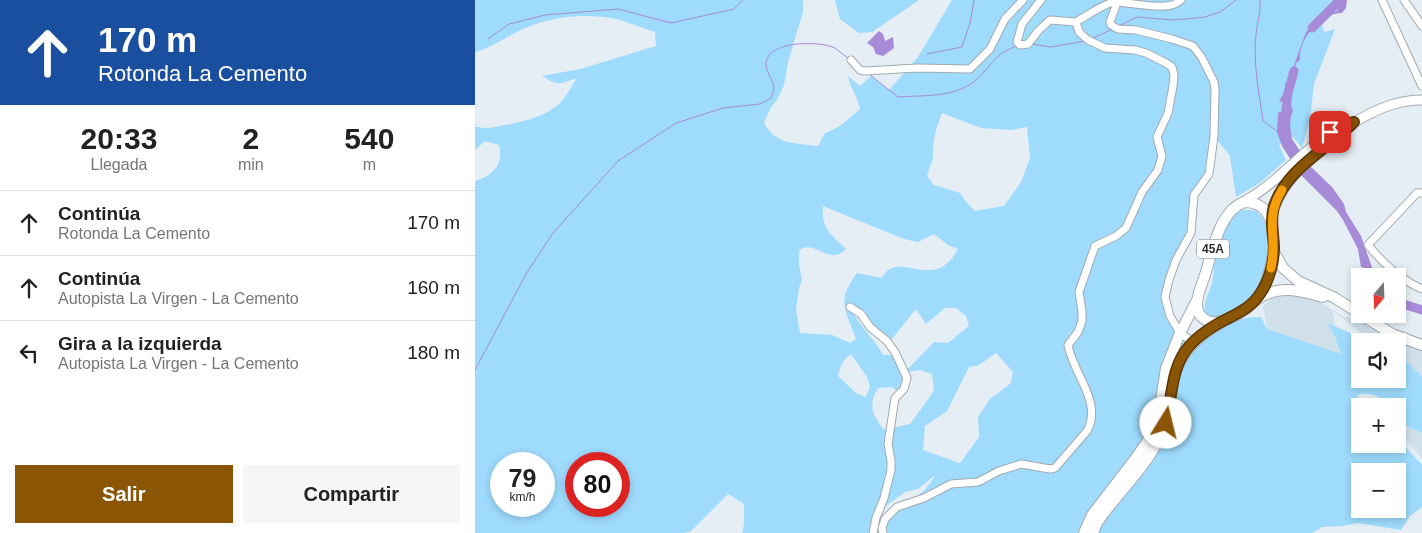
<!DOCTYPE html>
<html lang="es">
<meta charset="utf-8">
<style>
body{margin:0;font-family:Helvetica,sans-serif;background:#f6f6f6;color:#222;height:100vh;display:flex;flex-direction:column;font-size:19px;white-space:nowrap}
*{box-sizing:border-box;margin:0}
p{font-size:16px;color:#767676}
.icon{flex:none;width:28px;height:28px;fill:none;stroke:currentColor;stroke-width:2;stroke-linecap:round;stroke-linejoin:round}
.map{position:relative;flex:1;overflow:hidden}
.sheet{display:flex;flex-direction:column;background:#fff;width:475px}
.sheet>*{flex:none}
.banner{background:#1a4fa0;color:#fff;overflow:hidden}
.needle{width:32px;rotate:199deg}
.fabs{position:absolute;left:876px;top:268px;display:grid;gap:10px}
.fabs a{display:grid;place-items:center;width:55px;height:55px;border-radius:0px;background:#fff;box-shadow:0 2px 8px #0003;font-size:25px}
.speed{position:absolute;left:15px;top:452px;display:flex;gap:10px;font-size:25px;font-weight:700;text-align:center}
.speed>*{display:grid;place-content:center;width:65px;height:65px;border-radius:50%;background:#fff;box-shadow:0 2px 8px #0003;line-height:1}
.speed small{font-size:12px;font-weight:400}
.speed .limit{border:8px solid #d22;background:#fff;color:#111}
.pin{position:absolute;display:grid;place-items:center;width:42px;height:42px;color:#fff;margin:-21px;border-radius:10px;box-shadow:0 2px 8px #0006}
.me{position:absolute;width:55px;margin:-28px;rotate:9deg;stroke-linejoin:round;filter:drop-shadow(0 0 4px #0008)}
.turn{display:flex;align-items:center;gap:18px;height:105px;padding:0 15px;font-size:22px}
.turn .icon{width:65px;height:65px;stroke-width:2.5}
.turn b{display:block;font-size:35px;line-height:42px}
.eta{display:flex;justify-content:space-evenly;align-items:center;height:85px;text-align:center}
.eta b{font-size:30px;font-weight:700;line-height:35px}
.primary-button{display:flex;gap:10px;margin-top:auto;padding:10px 15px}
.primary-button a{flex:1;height:58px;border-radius:0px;background:#8b5506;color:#fff;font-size:20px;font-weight:700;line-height:58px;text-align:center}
.primary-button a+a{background:#f6f6f6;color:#222}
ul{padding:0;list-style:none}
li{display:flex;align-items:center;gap:15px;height:65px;padding:0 15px;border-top:1px solid #e0e0e0}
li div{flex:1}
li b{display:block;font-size:19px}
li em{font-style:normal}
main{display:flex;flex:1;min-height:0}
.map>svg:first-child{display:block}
</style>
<main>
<section class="sheet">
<div class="banner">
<div class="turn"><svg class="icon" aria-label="ahead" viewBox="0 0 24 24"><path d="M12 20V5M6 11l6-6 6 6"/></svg><div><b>170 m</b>Rotonda La Cemento</div></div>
</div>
<div class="eta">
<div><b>20:33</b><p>Llegada</p></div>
<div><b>2</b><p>min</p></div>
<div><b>540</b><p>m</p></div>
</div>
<ul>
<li><svg class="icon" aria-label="ahead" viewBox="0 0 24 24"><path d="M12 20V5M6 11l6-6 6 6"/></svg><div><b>Continúa</b><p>Rotonda La Cemento</p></div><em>170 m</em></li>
<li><svg class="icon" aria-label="ahead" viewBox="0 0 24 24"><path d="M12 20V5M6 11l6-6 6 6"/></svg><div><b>Continúa</b><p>Autopista La Virgen - La Cemento</p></div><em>160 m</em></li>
<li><svg class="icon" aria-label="left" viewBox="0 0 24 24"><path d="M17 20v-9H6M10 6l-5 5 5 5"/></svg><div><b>Gira a la izquierda</b><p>Autopista La Virgen - La Cemento</p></div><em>180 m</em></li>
</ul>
<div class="primary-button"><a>Salir</a><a>Compartir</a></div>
</section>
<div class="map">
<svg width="947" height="533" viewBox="0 0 947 533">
<rect width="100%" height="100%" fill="#e4eef4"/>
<!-- built -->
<g fill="#d0e0ea">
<path d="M813 295H833L869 317 885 319 947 348V380L923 361 922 341H897L857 310 867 355 792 329 788 306 799 297Z"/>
<path d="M924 423 947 433V458L926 435Z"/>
</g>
<!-- green -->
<g fill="#9edbfd" fill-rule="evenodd">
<path d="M0 0H328V12L313 62 309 85 303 98 295 109 289 123C300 145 321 143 343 146L349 134 365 126 385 109C383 97 375 88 373 76L385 86 396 76 414 90 443 57 477 0H868L864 9 847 24 849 32 860 29 839 84 835 118 827 148 817 136 804 145 811 160 786 182 761 197 755 156 740 137 735 168 717 203 718 228 703 257 691 304 695 316 718 342C739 330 762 316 786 317L792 329 866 354 859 334 852 323 895 341H885V379H922L923 353 947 377V433L924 423 923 421 922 406H912C904 394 895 392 881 395L891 406H885V444H922L923 439 947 465V507L935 516 926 530 883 523 868 526 847 527 837 533H406L417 507C437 501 450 494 460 475L443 489 430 492 412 505 398 525 399 533H267L269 525V504L253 494 216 531 209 533H0V181C18 176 29 164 24 145L10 141 0 150V126C10 130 20 127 30 125 51 121 71 117 87 101 92 95 97 85 102 78 83 84 86 87 67 76L105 69 181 46 180 32C163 27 145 18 128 17 101 14 73 18 48 29 32 36 18 47 0 52ZM467 113 506 128 536 130 552 127 555 158 546 182 529 206 500 211 492 203 485 193 459 185 452 176 458 158V145L461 130ZM348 206 429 239 443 242 459 234 473 245 483 249C459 295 423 247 407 278L382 273C361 302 370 308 381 339L375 343 357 335 325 333 321 310 324 288 327 280 324 265V250C342 239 352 267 371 249 356 235 346 228 348 206ZM376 308 406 336 416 340 441 309 451 324 470 308H481L491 316 494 326 473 343 459 342 430 372 445 370 457 374 459 391 435 424 414 429H408C397 414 393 405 403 388L417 387 425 393 432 378 420 352 417 355H408C399 338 384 326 376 308ZM521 353 538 372 536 383 515 399 503 417 504 437 486 462 484 463 448 450 450 426 472 411 494 367 504 365ZM376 354 392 377 395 387 391 397 381 393 363 376C365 367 368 359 376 354ZM26 464H69V506H26ZM101 464H144V506H101ZM885 471H922V509H885Z"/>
<path d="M360 0H444L397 32 384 33 365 19Z"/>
<path d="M774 210 781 211C784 214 788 218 790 223 795 241 793 267 785 284 777 302 750 320 731 316 726 307 734 293 737 283 739 274 739 265 740 256 743 245 755 214 767 210 769 210 772 210 774 210Z"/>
</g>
<!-- water -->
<g fill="#a88bd8">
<path d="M867 0H872L871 8 867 13C846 13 823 39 825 60L821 63 817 81 813 84 814 88 812 97 818 110 816 116 815 126 817 139 835 166 857 187 869 204 871 212 886 236 900 276H895L890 268 886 267 883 249 868 220 862 211 825 174 807 146 802 132 803 113 809 110V101L804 102 811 88 810 83 813 82 831 32 846 19 862 11Z"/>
<path d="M404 31 408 34 410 41 418 37 419 48 408 56 401 54 398 47 392 43Z"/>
</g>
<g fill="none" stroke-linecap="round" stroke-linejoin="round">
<!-- stream -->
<g stroke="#a88bd8" stroke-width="1">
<path d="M785 0C786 15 782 21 781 35 778 63 784 93 788 121L802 131"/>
<path d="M644 26 662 17 698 20 730 17 745 12 761 0"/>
<path d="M13 39 34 24 70 15 143 9 196 23 259 9 268 0"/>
<path d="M616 39 638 29"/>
<path d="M557 44 576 47 610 41"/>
<path d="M452 54 487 47 495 23 499 0"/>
<path d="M394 74 423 97C449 95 480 98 501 80 518 65 517 55 542 46"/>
<path d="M0 370 51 274 78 233 143 161 201 123 248 108 285 104 296 98C297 95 299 90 299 87 297 77 287 68 293 57 302 41 345 41 360 48 364 51 369 55 373 58"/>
</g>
<!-- river -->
<g stroke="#a88bd8" stroke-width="9">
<path d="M837 28 865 0"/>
<path d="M811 110 813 93 819 71"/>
<path d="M922 302 947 310"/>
</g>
<!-- minor casing -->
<g stroke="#a0aaaf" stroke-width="9">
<g id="minor">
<path d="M566 0 547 24 542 42 545 45 553 44 563 31 575 20 601 22"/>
<path d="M907 0 947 86"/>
<path d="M929 0 947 26"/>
<path d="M642 3 635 22 636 25 643 29 661 30 697 39 718 46 727 58 739 82 740 90 739 136 734 174 719 195 716 233 701 260 694 280 690 297 695 316 705 333 718 342"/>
<path d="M376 60 385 70 390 71 442 68 495 69 515 49 530 19 548 0"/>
<path d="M947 193H942L893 245C907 262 926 280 947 289"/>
<path d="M375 307 386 314 395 327 412 341 420 352 432 378 429 389 420 398 413 444 416 460V470L409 498 401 518 398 533"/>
<path d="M408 533 407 528 410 519 422 507 449 498 476 484 503 482 524 471 546 464 575 469 580 468 612 431C628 402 598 374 593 345L603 332 607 321V311L604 292 620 246 641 236 651 228 667 192 683 170 687 156 682 137 693 113 698 86 699 75 697 67 691 63 671 53 660 50 630 48 613 40 604 32 601 22C610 17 631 2 640 2 657 2 694 13 706 0"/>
</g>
</g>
<!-- major casing -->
<g stroke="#a0aaaf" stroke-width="11">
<g id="major">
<path d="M766 203C801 185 825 153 857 131 866 125 876 124 885 119 905 108 923 100 947 100"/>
<path d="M796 221C806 170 847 156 879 122"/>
</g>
</g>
<!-- highway casing -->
<g stroke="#a0aaaf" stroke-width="12">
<g id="highway">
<path d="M771 202C811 203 800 271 785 294 777 306 766 314 753 319 745 322 738 324 731 320 725 317 722 311 722 304 722 294 728 282 731 272 737 251 746 207 771 202Z"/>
<path d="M799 252 808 268 823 281 860 298 917 334 947 345"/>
<path d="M783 299C803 284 826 291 848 297"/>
<path d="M609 533 617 515 660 459 676 436 685 407 691 368 705 333 722 300"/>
<path d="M618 533 622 523 629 513C647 489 671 466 684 439 692 424 693 408 695 391 700 359 718 338 746 323"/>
</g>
</g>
<!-- minor -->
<use href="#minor" stroke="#fff" stroke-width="7"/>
<!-- major -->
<use href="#major" stroke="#fff" stroke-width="9"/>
<!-- highway -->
<use href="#highway" stroke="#fff" stroke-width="10"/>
</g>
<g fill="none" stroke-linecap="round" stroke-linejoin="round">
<!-- route casing -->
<g stroke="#5a3704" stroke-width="12">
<path id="route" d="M691 423C701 374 695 350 746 322 761 314 775 309 785 294 794 281 799 263 799 247 798 233 795 220 799 206 812 168 853 149 879 122L863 127 855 132"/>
</g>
<!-- route -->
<use href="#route" stroke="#8b5506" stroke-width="9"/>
<!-- slow -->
<path stroke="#f59e0b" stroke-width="9" d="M796 268C803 238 789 219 807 190"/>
</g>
<g text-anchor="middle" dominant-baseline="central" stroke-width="4" stroke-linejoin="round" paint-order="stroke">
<!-- shield labels -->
<rect fill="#fff" stroke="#6a6d6e" stroke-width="1" x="722" y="239.5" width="32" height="19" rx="4"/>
<g font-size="12" font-weight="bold" fill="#2a2e30">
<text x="738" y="249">45A</text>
</g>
</g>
</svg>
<div class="fabs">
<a><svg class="needle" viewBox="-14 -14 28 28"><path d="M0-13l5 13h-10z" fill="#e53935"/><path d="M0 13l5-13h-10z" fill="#767676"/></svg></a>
<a><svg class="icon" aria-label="sound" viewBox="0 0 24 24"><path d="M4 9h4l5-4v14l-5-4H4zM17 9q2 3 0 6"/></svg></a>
<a>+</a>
<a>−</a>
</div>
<div class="speed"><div>79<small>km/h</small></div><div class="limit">80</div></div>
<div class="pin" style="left:855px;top:132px;background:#d93025"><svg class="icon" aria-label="arrive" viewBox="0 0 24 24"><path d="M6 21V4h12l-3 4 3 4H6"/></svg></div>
<svg class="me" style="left:691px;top:423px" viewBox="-20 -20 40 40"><circle r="19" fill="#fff"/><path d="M0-13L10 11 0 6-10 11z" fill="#8b5506"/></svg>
</div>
</main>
